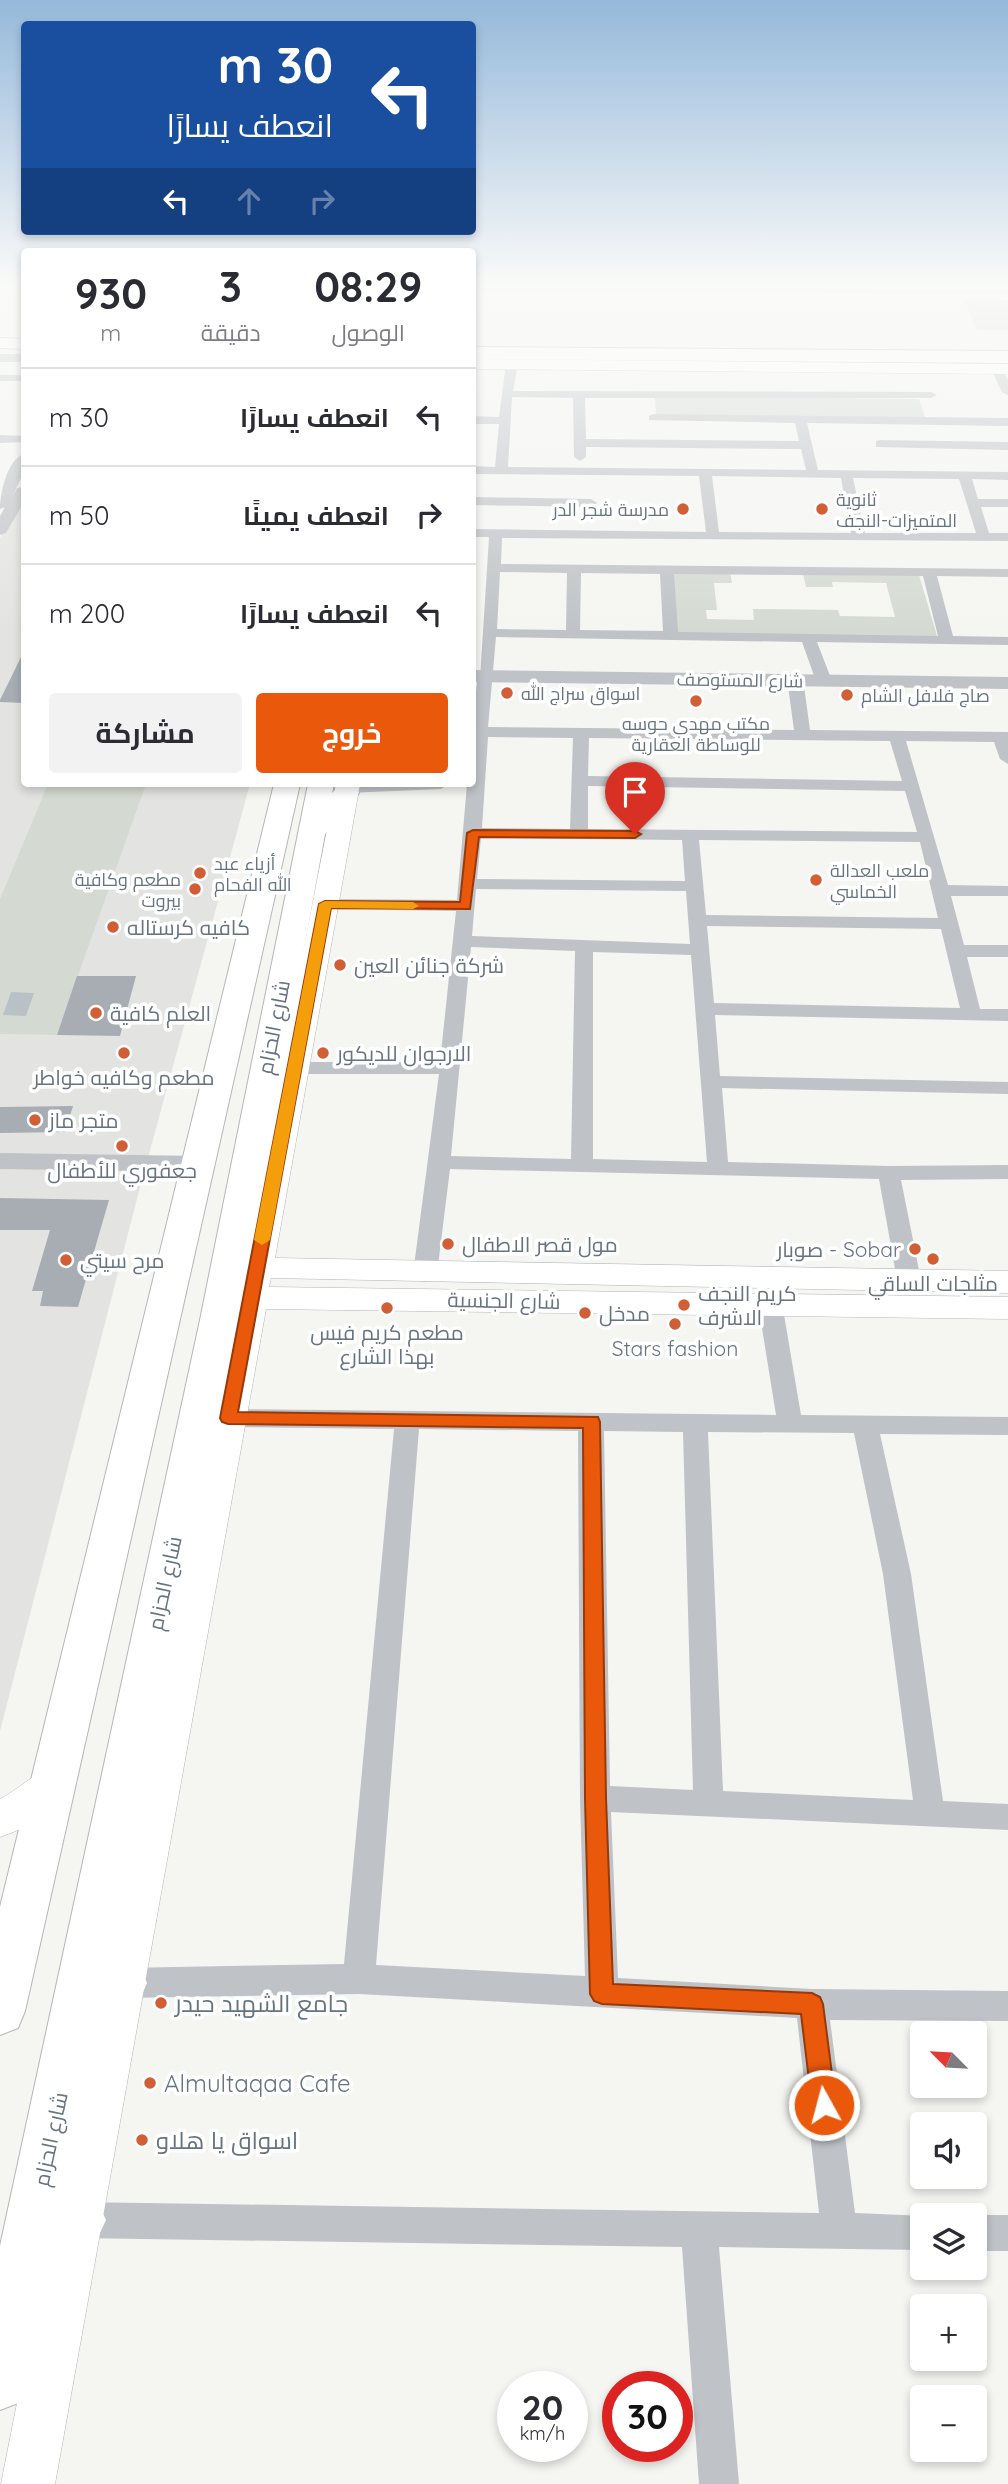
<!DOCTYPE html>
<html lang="ar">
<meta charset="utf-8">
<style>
body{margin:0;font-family:Quicksand,Cairo,sans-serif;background:#f2f2f3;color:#2b2b33;direction:rtl;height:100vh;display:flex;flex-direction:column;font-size:26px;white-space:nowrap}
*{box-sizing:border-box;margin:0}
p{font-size:23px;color:#7c7c81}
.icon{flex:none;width:38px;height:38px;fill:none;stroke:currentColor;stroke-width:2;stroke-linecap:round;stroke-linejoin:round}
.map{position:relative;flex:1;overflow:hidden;direction:ltr}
.details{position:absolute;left:21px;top:248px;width:455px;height:539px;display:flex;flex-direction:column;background:#fff;border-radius:7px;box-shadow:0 4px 10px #0003;direction:rtl}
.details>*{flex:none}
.top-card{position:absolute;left:21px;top:21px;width:455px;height:214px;border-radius:7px;box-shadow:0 4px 10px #0003;direction:rtl;background:#1a4fa0;color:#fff;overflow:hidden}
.needle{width:46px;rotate:294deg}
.fabs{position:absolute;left:910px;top:2021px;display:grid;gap:14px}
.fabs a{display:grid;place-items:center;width:77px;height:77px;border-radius:7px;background:#fff;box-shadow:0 4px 10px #0003;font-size:35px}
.speed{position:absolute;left:497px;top:2371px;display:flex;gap:14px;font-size:35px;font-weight:700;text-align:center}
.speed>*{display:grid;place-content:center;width:91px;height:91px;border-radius:50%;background:#fff;box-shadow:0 4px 10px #0003;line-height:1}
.speed small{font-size:18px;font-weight:400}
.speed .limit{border:10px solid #d22;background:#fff;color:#111}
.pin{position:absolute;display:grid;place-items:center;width:60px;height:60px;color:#fff;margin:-72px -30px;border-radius:50% 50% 50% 0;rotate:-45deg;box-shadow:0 0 7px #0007}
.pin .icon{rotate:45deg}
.me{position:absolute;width:77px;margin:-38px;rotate:353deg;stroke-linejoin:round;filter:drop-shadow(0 0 5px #0008)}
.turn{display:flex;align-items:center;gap:24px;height:147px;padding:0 28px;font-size:32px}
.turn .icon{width:91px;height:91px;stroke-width:2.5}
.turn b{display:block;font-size:49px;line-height:60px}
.lanes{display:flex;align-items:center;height:66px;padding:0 28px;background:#0003;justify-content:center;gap:35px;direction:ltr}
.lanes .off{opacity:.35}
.eta{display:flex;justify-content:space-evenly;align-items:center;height:119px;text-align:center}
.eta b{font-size:42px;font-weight:700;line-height:49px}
.cta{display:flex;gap:14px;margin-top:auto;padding:14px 28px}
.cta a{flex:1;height:80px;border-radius:7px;background:#ea580c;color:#fff;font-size:28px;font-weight:700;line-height:80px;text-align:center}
.cta a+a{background:#f2f2f3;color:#2b2b33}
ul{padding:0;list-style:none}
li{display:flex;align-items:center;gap:21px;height:98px;padding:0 28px;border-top:2px solid #e1e1e2}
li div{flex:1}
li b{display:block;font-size:26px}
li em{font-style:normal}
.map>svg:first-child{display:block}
</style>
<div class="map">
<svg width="1008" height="2484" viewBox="0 0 1008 2484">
<rect width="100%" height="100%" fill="#f5f5f2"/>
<!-- built -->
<path fill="#e3e4e2" d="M24 494V784H250L140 1187 0 1731V538Z"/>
<!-- green -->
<g fill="#d4dad2">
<path d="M964 299 1008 300V330H977Z"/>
<path d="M655 396 919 399 926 420 656 417Z"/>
<path d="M673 572H730L732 583H714L717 610H706L707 619 754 620 753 609 838 610 840 616 895 617 886 583 832 582 833 587H806L803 574 919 575 938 639 677 635Z"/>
<path d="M48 784H146L57 1035 0 1034V899Z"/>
</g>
<!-- water -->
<path fill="#b8c1c6" d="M11 992 34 993 26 1016 3 1015Z"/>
<!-- building -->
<g fill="#a7adb2">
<path d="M24 651V703L0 702V700Z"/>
<path d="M77 976H136L120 1036 57 1035Z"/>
<path d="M73 1106 65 1132 0 1133V1107Z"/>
<path d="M0 1198 109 1200 78 1307 40 1306 43 1291H32L50 1230H0Z"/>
</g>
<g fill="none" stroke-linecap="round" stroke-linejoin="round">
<!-- secondary casing -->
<g stroke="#b2b6ba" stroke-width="1">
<g id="secondary">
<path d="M472 359 1008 364V374L472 369Z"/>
<path d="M336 784H360L275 1258 1008 1271V1293L271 1278 269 1287 1008 1297V1319L266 1309 55 2484H1L231 1319 221 1317 217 1309 221 1301 236 1292 240 1271 228 1263 223 1256 228 1249 245 1247Z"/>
<path d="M53 1767 68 1773 74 1785C60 1813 28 1827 0 1837V1799C19 1789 33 1774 53 1767Z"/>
</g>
</g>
<!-- primary casing -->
<g stroke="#b3b6ba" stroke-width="2">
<g id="primary">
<path d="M274 784H300L25 2011 18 2028 0 2035V1907Z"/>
<path d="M308 784H334L332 793C339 785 345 785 355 788L359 793 325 834 236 1320 111 1961 122 1960 140 1967 147 1983 140 1999 122 2006 102 2008 66 2192H78L97 2201 106 2220 97 2239 78 2248 56 2246 29 2381 21 2402 0 2410V2246L200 1320Z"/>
</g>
</g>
<!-- trunk casing -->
<g stroke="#b2b5b8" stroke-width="2">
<g id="trunk">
<path d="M0 338 24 339V349L0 348Z"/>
<path d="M472 347 1008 351V363L472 359Z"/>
</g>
</g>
<!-- minor -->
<g fill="#bfc2c6" fill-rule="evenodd">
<path d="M512 361 518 364 513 391 931 392 937 395 931 398H585L586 439 799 441 795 423 649 420V416L653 414 1008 418V426L807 423 818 470 1008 472V480L972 479 978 499H1008V507H981L989 533H1008V541L502 538 501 564 1008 569V577L937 576 953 636 1008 637V645L817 642 832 681 824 686 816 681 802 642 496 637 488 727 794 730 788 686 796 681 804 686 810 730 1008 732V764L1000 759 994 742 906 741 948 885 1008 886V896H951L964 945H1008V957H967L980 1009H1008V1021L715 1015 720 1076 1008 1082V1094L722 1088 728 1162 889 1166 1008 1165V1179L901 1180 921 1280 917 1285 909 1288 901 1285 897 1280 879 1179 450 1169 437 1274 433 1279 425 1282 417 1279 413 1274 439 1074H294L287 1072 284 1068 287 1064 294 1062H440L456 911 325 909 316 904 325 899 457 900 467 784H472V728L477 682 480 679 489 537H472V529L706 532 699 476 472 474V466L495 467 499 424H472V416L499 417 506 364ZM512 397 573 398 574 457 580 461 586 457V447L801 449 806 470 508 467ZM712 476 841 478 851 533 719 532ZM853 478 959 479 976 533H865ZM500 572 567 573 566 630 497 629ZM581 573 660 574 663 631 580 630ZM674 574 923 576 938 636 678 632ZM488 737 573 738 570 829 482 828ZM589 738 890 741 902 781 588 776ZM588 786 905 791 917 832 588 829ZM481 838 682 840 685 881 477 879ZM699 840 920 842 938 918 706 915ZM476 889 686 891 690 944 472 936ZM707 926 941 929 960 1008 714 1003ZM471 947 575 951 571 1159 451 1156ZM593 952 691 955 707 1162 593 1159Z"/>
<path d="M997 366 1001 367 1008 380V395L1002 392 991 369Z"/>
<rect x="0" y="375" width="24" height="6"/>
<path d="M0 435 24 436V442L0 443Z"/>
<path d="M880 440 1008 442V450L876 447V441Z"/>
<path d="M472 497 591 499 597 503 591 507 472 505Z"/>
<path d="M343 784H449L441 789 347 793 339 788Z"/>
<path d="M770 1295 778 1297 782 1303 801 1415 1008 1417V1435L880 1434 911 1574 943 1801 1008 1804V1830L611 1812 618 1978 812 1989 1008 1991V2021L830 2020 855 2213 926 2216H922V2250L719 2247 739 2484H699L682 2247 78 2238 65 2233 60 2220 65 2207 78 2202 819 2213 797 2018 359 1994 122 1998 110 1994 106 1983 110 1972 122 1968 344 1964 394 1429 228 1427 219 1424 215 1418 219 1412 228 1409 776 1415 758 1303 762 1297ZM419 1429 578 1431 580 1798 585 1976 376 1965ZM604 1431 683 1432 693 1790 610 1786ZM708 1432 854 1433 883 1574 913 1800 723 1791Z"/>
<rect x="975" y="2215" width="33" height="36"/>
</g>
<!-- tertiary -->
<g fill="#bfc2c6" fill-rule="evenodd">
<path d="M472 286H1008V294L472 291Z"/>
<rect x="0" y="354" width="24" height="8"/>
<path d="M24 454V472L12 497 17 488 24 487V502L6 533 0 535V516L5 507 0 509C0 494 7 459 24 454Z"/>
<path d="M472 670 1008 677V689L472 682Z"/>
<path d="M0 1153 199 1156 208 1158 212 1164 208 1170 199 1172 0 1169Z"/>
</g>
<!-- secondary -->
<use href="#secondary" fill="#fff" fill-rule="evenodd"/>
<!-- primary -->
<use href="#primary" fill="#fff" fill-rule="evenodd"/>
<!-- trunk -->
<use href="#trunk" fill="#fff" fill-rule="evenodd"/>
</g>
<!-- sky -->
<linearGradient id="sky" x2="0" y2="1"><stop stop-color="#95b9da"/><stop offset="0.45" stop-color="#fafaf9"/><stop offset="1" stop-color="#fafaf9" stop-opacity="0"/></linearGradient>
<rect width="1008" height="633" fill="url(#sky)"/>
<!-- route -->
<path fill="#ea580c" stroke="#983908" stroke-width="2" d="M473 830 635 831 641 834 635 838 479 837 470 909 331 908 238 1412 598 1417 600 1422 606 1798 613 1984 812 1993 820 1997 823 2004 836 2105 832 2113 824 2117 815 2113 812 2105 801 2014 602 2004 594 2001 590 1994 585 1798 583 1428 228 1424 222 1422 220 1418 319 904 325 901 460 902 467 833Z"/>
<!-- slow -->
<path fill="#f59e0b" d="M325 901 413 902 419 906 413 909 331 908 270 1240 262 1245 254 1240 319 904Z"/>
<!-- markers -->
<g fill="#d25e35" stroke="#fff" stroke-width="2.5">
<circle cx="683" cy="509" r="7"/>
<circle cx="822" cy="509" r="7"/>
<circle cx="507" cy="693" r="7"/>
<circle cx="847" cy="695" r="7"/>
<circle cx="696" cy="701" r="7"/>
<circle cx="200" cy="873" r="7"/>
<circle cx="816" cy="880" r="7"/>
<circle cx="195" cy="889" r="7"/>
<circle cx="113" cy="927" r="7"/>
<circle cx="340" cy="965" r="7"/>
<circle cx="96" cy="1013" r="7"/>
<circle cx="124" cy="1053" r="7"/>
<circle cx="323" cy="1053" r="7"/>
<circle cx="35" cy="1120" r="7"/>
<circle cx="122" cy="1146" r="7"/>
<circle cx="448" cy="1244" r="7"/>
<circle cx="915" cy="1249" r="7"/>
<circle cx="933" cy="1259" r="7"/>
<circle cx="66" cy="1260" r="7"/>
<circle cx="684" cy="1305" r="7"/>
<circle cx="387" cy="1308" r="7"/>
<circle cx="585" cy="1313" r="7"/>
<circle cx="675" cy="1324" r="7"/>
<circle cx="161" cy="2003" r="7"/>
<circle cx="150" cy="2083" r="7"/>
<circle cx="142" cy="2140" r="7"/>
</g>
<g text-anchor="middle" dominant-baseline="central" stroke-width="7" stroke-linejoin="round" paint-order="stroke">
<!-- far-poi labels -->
<g font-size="18" fill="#677480" stroke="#fff" text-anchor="start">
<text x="836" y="499">ثانوية<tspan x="836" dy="21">المتميزات-النجف</tspan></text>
<text x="669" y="509" text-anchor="end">مدرسة شجر الدر</text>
<text x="521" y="693">اسواق سراج الله</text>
<text x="861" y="695">صاج فلافل الشام</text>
<text x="696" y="723" text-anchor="middle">مكتب مهدي حوسه<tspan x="696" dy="21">للوساطة العقارية</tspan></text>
<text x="214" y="863">أزياء عبد<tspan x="214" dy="21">الله الفحام</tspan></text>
<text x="830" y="870">ملعب العدالة<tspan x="830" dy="21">الخماسي</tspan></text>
<text x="181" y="879" text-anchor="end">مطعم وكافية<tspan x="181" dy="21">بيروت</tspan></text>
</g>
<!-- far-street labels -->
<g font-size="18" fill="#677480" stroke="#fff">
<text transform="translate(740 680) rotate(1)">شارع المستوصف</text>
</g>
<!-- poi labels -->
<g font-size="21" fill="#677480" stroke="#fff" text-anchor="start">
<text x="127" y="927">كافيه كرستاله</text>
<text x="354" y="965">شركة جنائن العين</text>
<text x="110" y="1013">العلم كافية</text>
<text x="337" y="1053">الارجوان للديكور</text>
<text x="124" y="1077" text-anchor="middle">مطعم وكافيه خواطر</text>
<text x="49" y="1120">متجر ماز</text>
<text x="122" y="1170" text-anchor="middle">جعفوري للأطفال</text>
<text x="462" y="1244">مول قصر الاطفال</text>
<text x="901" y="1249" text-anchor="end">صوبار - Sobar</text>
<text x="80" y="1260">مرح سيتي</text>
<text x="933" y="1283" text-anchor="middle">مثلجات الساقي</text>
<text x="698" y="1293">كريم النجف<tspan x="698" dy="24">الاشرف</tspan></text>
<text x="599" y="1313">مدخل</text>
<text x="387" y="1332" text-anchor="middle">مطعم كريم فيس<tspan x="387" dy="24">بهذا الشارع</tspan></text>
<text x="675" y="1348" text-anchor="middle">Stars fashion</text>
</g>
<!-- street labels -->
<g font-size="21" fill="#677480" stroke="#fff">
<text transform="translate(273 1027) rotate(-79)">شارع الحزام</text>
<text transform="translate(504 1300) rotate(1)">شارع الجنسية</text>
<text transform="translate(164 1583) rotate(-78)">شارع الحزام</text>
<text transform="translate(50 2139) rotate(-78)">شارع الحزام</text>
</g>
<!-- near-poi labels -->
<g font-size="24" fill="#677480" stroke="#fff" text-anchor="start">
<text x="175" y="2003">جامع الشهيد حيدر</text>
<text x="164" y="2083">Almultaqaa Cafe</text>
<text x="156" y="2140">اسواق يا هلاو</text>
</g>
</g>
</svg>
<div class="fabs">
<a><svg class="needle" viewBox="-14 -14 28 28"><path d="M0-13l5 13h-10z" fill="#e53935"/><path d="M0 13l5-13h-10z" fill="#7c7c81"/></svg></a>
<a><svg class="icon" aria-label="sound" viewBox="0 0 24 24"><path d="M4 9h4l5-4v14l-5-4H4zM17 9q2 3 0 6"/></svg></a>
<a><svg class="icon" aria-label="layers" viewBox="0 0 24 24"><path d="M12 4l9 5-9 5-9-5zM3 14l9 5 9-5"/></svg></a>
<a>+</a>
<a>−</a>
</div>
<div class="speed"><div>20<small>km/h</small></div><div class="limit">30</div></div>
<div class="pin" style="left:635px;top:834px;background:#d93025"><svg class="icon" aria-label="arrive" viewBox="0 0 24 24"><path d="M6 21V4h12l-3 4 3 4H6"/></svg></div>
<svg class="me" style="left:824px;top:2105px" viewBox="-20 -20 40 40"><circle r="17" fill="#ea580c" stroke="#fff" stroke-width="3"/><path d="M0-11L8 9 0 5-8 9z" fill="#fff"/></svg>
<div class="top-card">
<div class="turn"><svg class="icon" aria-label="left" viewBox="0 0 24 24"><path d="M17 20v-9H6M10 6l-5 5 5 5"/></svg><div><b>30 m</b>انعطف يسارًا</div></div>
<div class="lanes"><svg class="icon" aria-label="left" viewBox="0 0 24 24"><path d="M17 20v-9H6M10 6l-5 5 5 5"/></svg><svg class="icon off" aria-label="ahead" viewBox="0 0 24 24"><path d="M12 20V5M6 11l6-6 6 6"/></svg><svg class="icon off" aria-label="right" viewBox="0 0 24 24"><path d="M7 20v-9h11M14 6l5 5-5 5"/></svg></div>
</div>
<section class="details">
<div class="eta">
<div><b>08:29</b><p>الوصول</p></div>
<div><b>3</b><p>دقيقة</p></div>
<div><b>930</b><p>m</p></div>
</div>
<ul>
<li><svg class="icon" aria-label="left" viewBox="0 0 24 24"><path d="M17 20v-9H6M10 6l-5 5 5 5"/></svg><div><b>انعطف يسارًا</b></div><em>30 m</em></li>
<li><svg class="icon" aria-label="right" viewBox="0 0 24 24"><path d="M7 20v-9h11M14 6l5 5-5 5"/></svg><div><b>انعطف يمينًا</b></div><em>50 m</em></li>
<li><svg class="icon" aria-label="left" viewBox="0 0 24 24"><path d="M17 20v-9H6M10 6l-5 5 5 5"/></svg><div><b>انعطف يسارًا</b></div><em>200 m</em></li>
</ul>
<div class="cta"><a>خروج</a><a>مشاركة</a></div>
</section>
</div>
